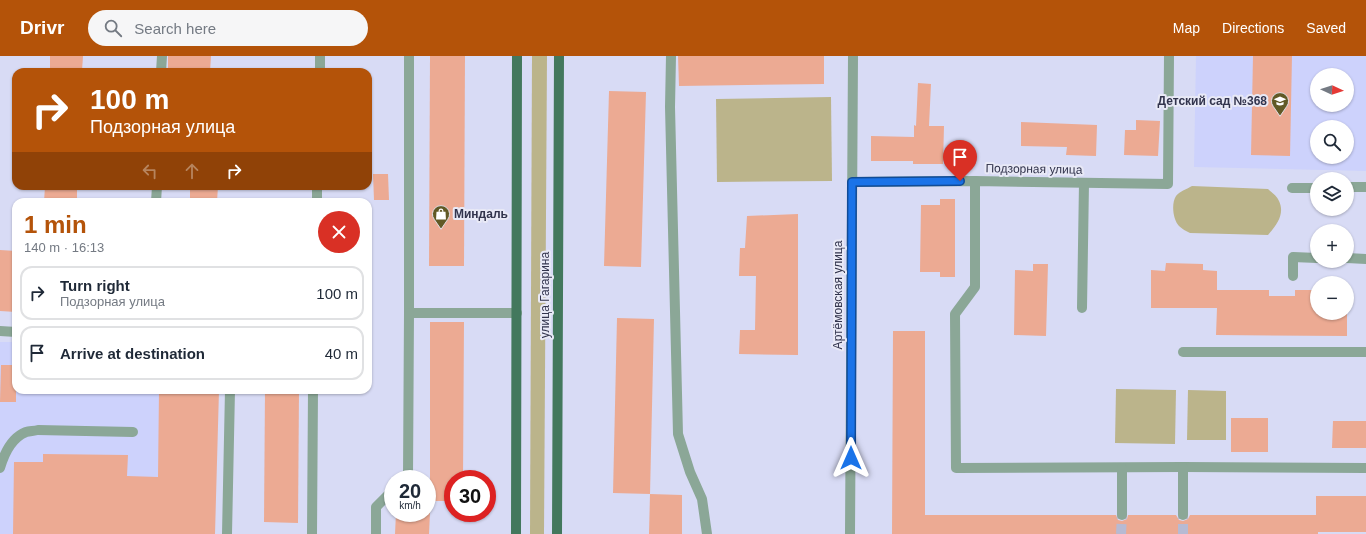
<!DOCTYPE html>
<meta charset="utf-8">
<style>
body{margin:0;font-family:Arial,sans-serif;background:#f6f6f7;color:#1f2937;height:100vh;display:flex;flex-direction:column;font-size:15px;white-space:nowrap}
*{box-sizing:border-box;margin:0}
p{font-size:13px;color:#747a83}
.icon{flex:none;width:22px;height:22px;fill:none;stroke:currentColor;stroke-width:2;stroke-linecap:round;stroke-linejoin:round}
.map{position:relative;flex:1;overflow:hidden}
.details{position:absolute;left:12px;top:142px;width:360px;height:196px;display:flex;flex-direction:column;background:#fff;border-radius:12px;box-shadow:0 1px 3px #0004}
.details>*{flex:none}
.top-card{position:absolute;left:12px;top:12px;width:360px;height:122px;border-radius:12px;box-shadow:0 1px 3px #0004;background:#b45309;color:#fff;overflow:hidden}
.needle{width:26px;rotate:93deg}
.tools{position:absolute;left:1310px;top:12px;display:grid;gap:8px}
.tools a{display:grid;place-items:center;width:44px;height:44px;border-radius:50%;background:#fff;box-shadow:0 1px 3px #0004;font-size:20px}
.speed{position:absolute;left:384px;top:414px;display:flex;gap:8px;font-size:20px;font-weight:700;text-align:center}
.speed>*{display:grid;place-content:center;width:52px;height:52px;border-radius:50%;background:#fff;box-shadow:0 1px 3px #0004;line-height:1}
.speed small{font-size:10px;font-weight:400}
.speed .limit{border:6px solid #d22;background:#fff;color:#111}
.pin{position:absolute;display:grid;place-items:center;width:34px;height:34px;color:#fff;margin:-41px -17px;border-radius:50% 50% 50% 0;rotate:-45deg;box-shadow:0 0 4px #0007}
.pin .icon{rotate:45deg}
.me{position:absolute;width:44px;margin:-22px;rotate:0deg;stroke-linejoin:round;filter:drop-shadow(0 0 3px #0008)}
.turn{display:flex;align-items:center;gap:14px;height:84px;padding:0 12px;font-size:18px}
.turn .icon{width:52px;height:52px;stroke-width:2.5}
.turn b{display:block;font-size:28px;line-height:34px}
.lanes{display:flex;align-items:center;height:38px;padding:0 12px;background:#0003;justify-content:center;gap:20px;direction:ltr}
.lanes .off{opacity:.35}
.round{display:grid;place-items:center;flex:none;width:42px;height:42px;border-radius:21px;background:#f6f6f7}
.headline{display:flex;align-items:center;justify-content:space-between;height:68px;padding:0 12px}
h1{font-size:24px;font-weight:600;line-height:30px;color:#b45309}
ul{padding:0;list-style:none}
li{display:flex;align-items:center;gap:12px;height:54px;margin:0 8px 6px;padding:0 4px;border:2px solid #e0e1e3;border-radius:12px}
li div{flex:1}
li b{display:block;font-size:15px}
li em{font-style:normal}
header{display:flex;align-items:center;gap:24px;box-sizing:border-box;height:56px;padding:0 20px;background:#b45309;color:#fff}
header strong{font-size:19px}
nav{display:flex;gap:22px;margin-inline-start:auto;font-size:14px}
.search{width:280px;height:36px;background:#f6f6f7;display:flex;align-items:center;gap:10px;box-sizing:border-box;padding:0 14px;border-radius:22px;color:#747a83;font-size:15px}
.map>svg:first-child{display:block}
</style>
<header>
<strong>Drivr</strong>
<div class="search"><svg class="icon" aria-label="search" viewBox="0 0 24 24"><circle cx="10" cy="10" r="6"/><path d="M15 15l6 6"/></svg>Search here</div>
<nav><a>Map</a><a>Directions</a><a>Saved</a></nav>
</header>
<div class="map">
<svg width="1366" height="478" viewBox="0 0 1366 478">
<rect width="100%" height="100%" fill="#d8dbf5"/>
<!-- built -->
<g fill="#cdd2fc" fill-rule="evenodd">
<path d="M1196 0H1366V115L1194 111ZM1317 19H1347V49H1317ZM1317 71H1347V101H1317Z"/>
<path d="M0 286H16V334H217L214 478H0Z"/>
</g>
<!-- green -->
<g fill="#bbb48b">
<path d="M532 0H547L544 478H530Z"/>
<path d="M831 41 832 125 717 126 716 43Z"/>
<path d="M1192 130 1268 133C1271 136 1277 140 1279 145 1285 158 1277 169 1268 179L1190 177C1186 175 1182 173 1179 170 1173 163 1171 148 1176 140 1180 135 1187 133 1192 130Z"/>
<path d="M1116 333 1176 334 1175 388 1115 387Z"/>
<path d="M1188 334 1226 335V384H1187Z"/>
</g>
<!-- building -->
<g fill="#ecaa93">
<path d="M50 0H83L82 15 50 14Z"/>
<path d="M168 0H211L210 16H168Z"/>
<path d="M430 0H465L464 210H429Z"/>
<path d="M678 0H824V28L679 30Z"/>
<path d="M1253 0H1292L1290 100 1251 99Z"/>
<path d="M918 27 931 28 929 70H944L943 108H913V105H871V80L914 81V69L916 70Z"/>
<path d="M609 35 646 36 641 211 604 210Z"/>
<path d="M1136 64 1160 65 1158 100 1124 99 1125 74H1136Z"/>
<path d="M1021 66 1097 69 1096 100 1066 99 1067 91 1021 90Z"/>
<path d="M373 118H388L389 144H374Z"/>
<path d="M45 130H77V146H44Z"/>
<path d="M190 130H218L217 146H190Z"/>
<path d="M940 143H955V221H940V216H920L921 149H940Z"/>
<path d="M798 158V299L739 298 740 274H755L756 220H739L740 192H745L747 160Z"/>
<path d="M0 194 16 195V256L0 255Z"/>
<path d="M1166 207 1203 208V214L1217 215V234H1269V240H1295V234H1317V257H1347V280L1216 279 1217 252H1151V214L1165 215Z"/>
<path d="M1033 208H1048L1046 280 1014 279 1015 214 1033 215Z"/>
<path d="M617 262 654 263 650 438 613 437Z"/>
<path d="M430 266H464L463 423H453V445H430Z"/>
<path d="M893 275H925V459H1116L1118 464 1122 465 1127 463 1128 459H1176L1179 464 1183 465 1188 463 1190 459H1316V440H1366V476H1318V478H892Z"/>
<path d="M1 309H16V346H0Z"/>
<path d="M159 334H219L215 478H13L14 406H43V398L128 399 127 420 158 421Z"/>
<path d="M265 334H299L298 467 264 466Z"/>
<rect x="1231" y="362" width="37" height="34"/>
<path d="M1333 365H1366V392H1332Z"/>
<path d="M650 438 682 439V478H649Z"/>
<path d="M396 457H430L429 478H395Z"/>
</g>
<g fill="none" stroke-linecap="round" stroke-linejoin="round">
<!-- minor-tunnel -->
<g stroke="#b7bad3" stroke-width="10" stroke-dasharray="10 5" stroke-linecap="butt">
<path d="M1121 478 1122 459"/>
<path d="M1183 478V459"/>
</g>
<!-- minor -->
<g stroke="#8ba797" stroke-width="10">
<path d="M409 0V257H517"/>
<path d="M671 0 670 51 678 378 690 416 702 443 707 478"/>
<path d="M161 16 162 0"/>
<path d="M320 16V0"/>
<path d="M975 125V231L955 258 956 412 1183 411 1366 412"/>
<path d="M852 126 975 125 1168 128 1169 0"/>
<path d="M1347 131H1366"/>
<path d="M1292 132H1317"/>
<path d="M156 146 157 130"/>
<path d="M317 146V130"/>
<path d="M1347 202 1366 203"/>
<path d="M1293 220V201L1317 202"/>
<path d="M1082 252 1084 127"/>
<path d="M0 275 16 276"/>
<path d="M1183 296H1366"/>
<path d="M1183 411V459"/>
<path d="M0 412C4 398 11 382 26 376 29 375 34 375 38 374L133 376"/>
<path d="M405 423 408 420 409 257"/>
<path d="M1122 459V412"/>
<path d="M227 478 230 334"/>
<path d="M312 478 313 334"/>
<path d="M376 478V451L393 434"/>
<path d="M850 478 853 0"/>
</g>
<!-- major -->
<g stroke="#43785d" stroke-width="10">
<path d="M516 478 517 0"/>
<path d="M557 478 559 0"/>
</g>
</g>
<g fill="none" stroke-linecap="round" stroke-linejoin="round">
<!-- route casing -->
<g stroke="#114b97" stroke-width="10">
<path id="route" d="M851 402 852 126 960 125"/>
</g>
<!-- route -->
<use href="#route" stroke="#1a73e8" stroke-width="7"/>
</g>
<!-- icons -->
<defs>
<g id="school-pin" transform="scale(0.9)"><path d="M0 17L-7.5 6A9.5 9.5 0 1 1 7.5 6Z" fill="#615925" stroke="#e8e9f6"/><path d="M0-5L7-2L0 1L-7-2ZM-4 1L0 2.5L4 1V4Q0 6-4 4Z" fill="#fff"/></g>
<g id="shop-pin" transform="scale(0.9)"><path d="M0 17L-7.5 6A9.5 9.5 0 1 1 7.5 6Z" fill="#615925" stroke="#e8e9f6"/><path d="M-5-2.5h2.3a2.7 3.5 0 0 1 5.4 0H5L5.5 6h-11ZM-1.5-2.5h3a1.5 2.3 0 0 0-3 0Z" fill="#fff"/></g>
</defs>
<g fill-rule="evenodd">
<use href="#school-pin" x="1280" y="45"/>
<use href="#shop-pin" x="441" y="158"/>
</g>
<g text-anchor="middle" dominant-baseline="central" stroke-width="4" stroke-linejoin="round" paint-order="stroke">
<!-- poi labels -->
<g font-size="12" font-weight="bold" fill="#32344d" stroke="#e8e9f6" text-anchor="end">
<text x="1267" y="45">Детский сад №368</text>
<text x="454" y="158" text-anchor="start">Миндаль</text>
</g>
<!-- street labels -->
<g font-size="12" fill="#32344d" stroke="#e8e9f6">
<text transform="translate(1034 113) rotate(1)">Подзорная улица</text>
<text transform="translate(545 239) rotate(-90)">улица Гагарина</text>
<text transform="translate(838 239) rotate(-90)">Артёмовская улица</text>
</g>
</g>
</svg>
<div class="tools">
<a><svg class="needle" viewBox="-14 -14 28 28"><path d="M0-13l5 13h-10z" fill="#e53935"/><path d="M0 13l5-13h-10z" fill="#747a83"/></svg></a>
<a><svg class="icon" aria-label="search" viewBox="0 0 24 24"><circle cx="10" cy="10" r="6"/><path d="M15 15l6 6"/></svg></a>
<a><svg class="icon" aria-label="layers" viewBox="0 0 24 24"><path d="M12 4l9 5-9 5-9-5zM3 14l9 5 9-5"/></svg></a>
<a>+</a>
<a>−</a>
</div>
<div class="speed"><div>20<small>km/h</small></div><div class="limit">30</div></div>
<div class="pin" style="left:960px;top:125px;background:#d93025"><svg class="icon" aria-label="arrive" viewBox="0 0 24 24"><path d="M6 21V4h12l-3 4 3 4H6"/></svg></div>
<svg class="me" style="left:851px;top:402px" viewBox="-20 -20 40 40"><path d="M0-17L14 15 0 8-14 15z" fill="#1a73e8" stroke="#fff" stroke-width="4"/></svg>
<div class="top-card">
<div class="turn"><svg class="icon" aria-label="right" viewBox="0 0 24 24"><path d="M7 20v-9h11M14 6l5 5-5 5"/></svg><div><b>100 m</b>Подзорная улица</div></div>
<div class="lanes"><svg class="icon off" aria-label="left" viewBox="0 0 24 24"><path d="M17 20v-9H6M10 6l-5 5 5 5"/></svg><svg class="icon off" aria-label="ahead" viewBox="0 0 24 24"><path d="M12 20V5M6 11l6-6 6 6"/></svg><svg class="icon" aria-label="right" viewBox="0 0 24 24"><path d="M7 20v-9h11M14 6l5 5-5 5"/></svg></div>
</div>
<section class="details">
<div class="headline"><div><h1>1 min</h1><p>140 m · 16:13</p></div><a class="round" style="background:#d93025;color:#fff"><svg class="icon" aria-label="close" viewBox="0 0 24 24"><path d="M6 6l12 12M18 6L6 18"/></svg></a></div>
<ul>
<li><svg class="icon" aria-label="right" viewBox="0 0 24 24"><path d="M7 20v-9h11M14 6l5 5-5 5"/></svg><div><b>Turn right</b><p>Подзорная улица</p></div><em>100 m</em></li>
<li><svg class="icon" aria-label="arrive" viewBox="0 0 24 24"><path d="M6 21V4h12l-3 4 3 4H6"/></svg><div><b>Arrive at destination</b></div><em>40 m</em></li>
</ul>
</section>
</div>
